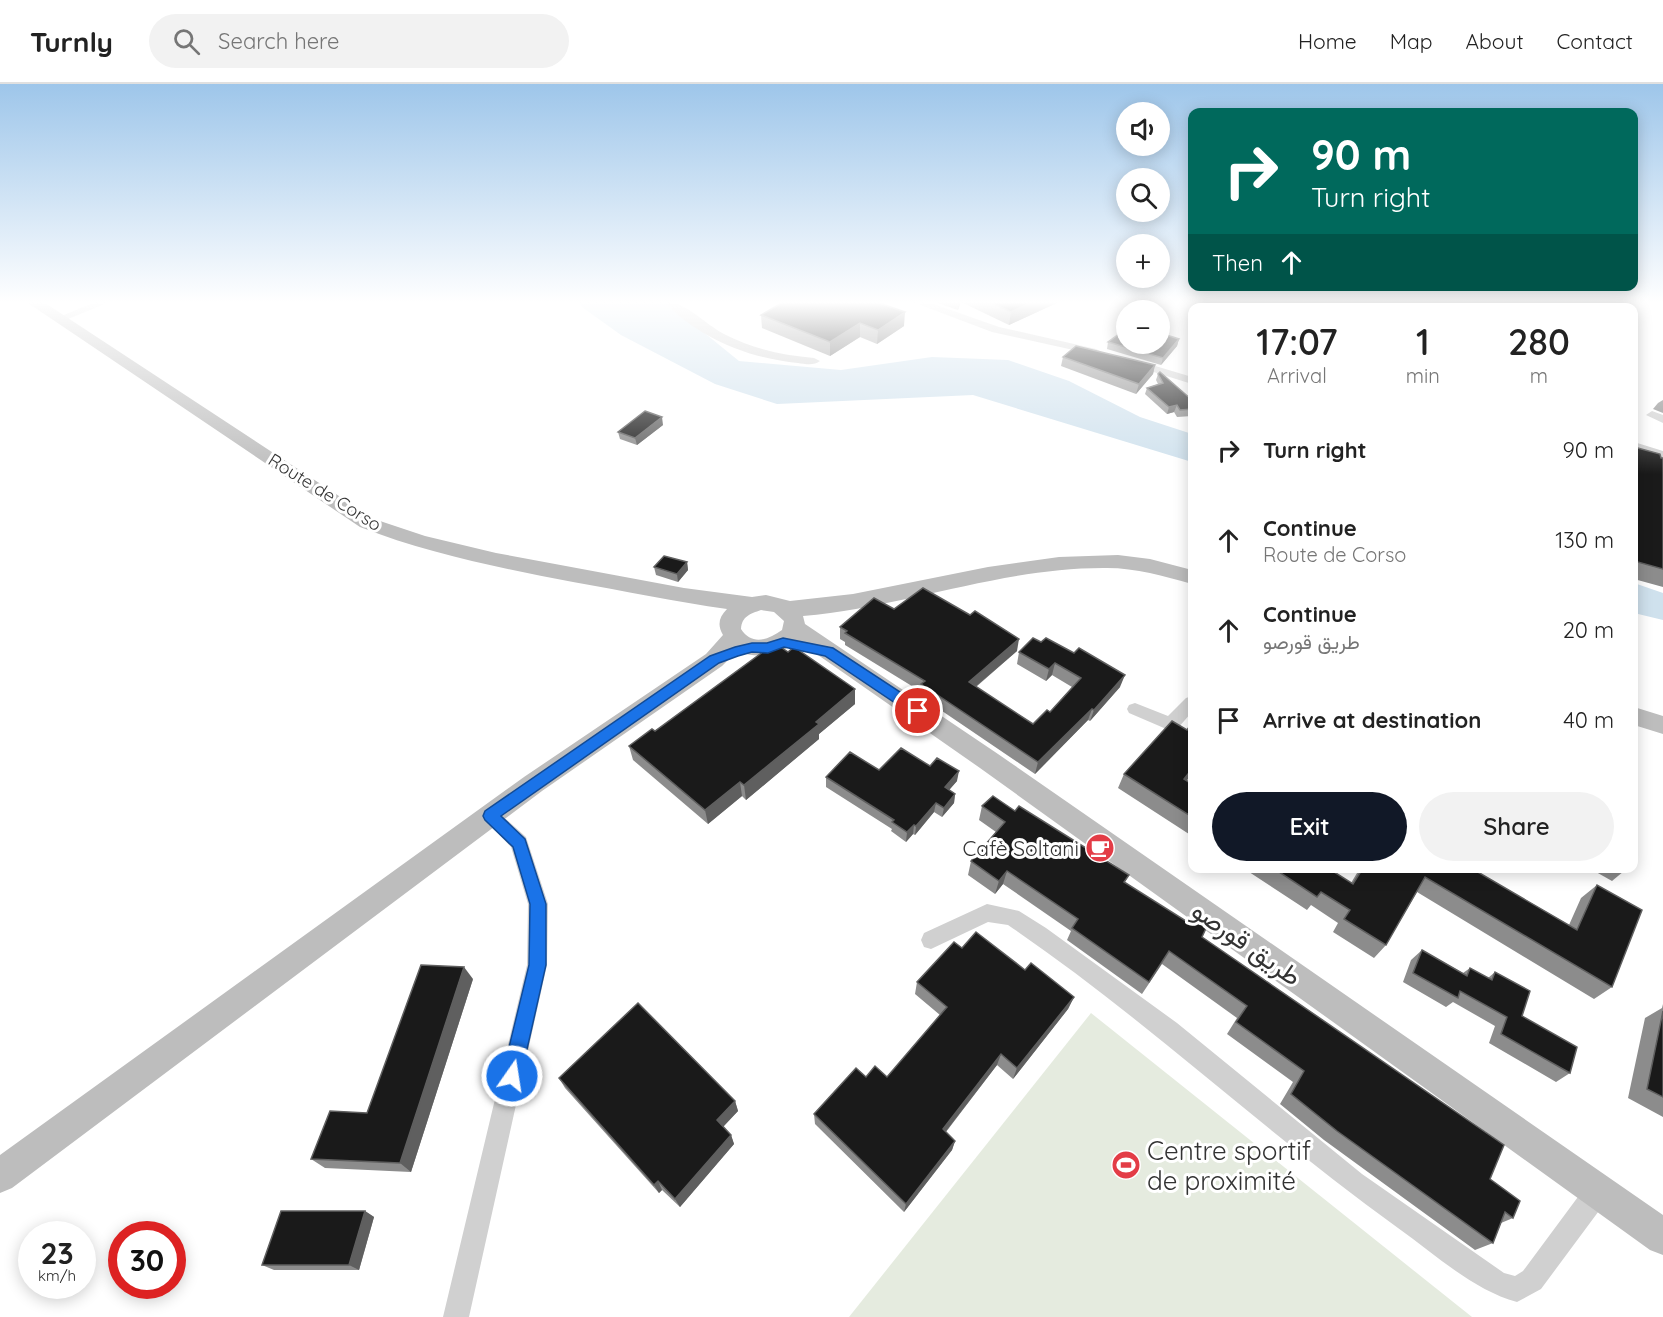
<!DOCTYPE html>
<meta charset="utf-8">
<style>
body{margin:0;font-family:Quicksand,Vazirmatn,sans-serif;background:#f2f2f2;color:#222;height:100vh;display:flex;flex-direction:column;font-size:22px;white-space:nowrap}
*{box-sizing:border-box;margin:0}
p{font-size:20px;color:#767676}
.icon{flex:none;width:33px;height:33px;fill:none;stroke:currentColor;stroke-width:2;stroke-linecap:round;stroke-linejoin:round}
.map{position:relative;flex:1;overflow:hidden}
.panel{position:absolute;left:1188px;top:219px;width:450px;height:570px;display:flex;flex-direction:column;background:#fff;border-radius:12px;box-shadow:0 3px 15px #0003}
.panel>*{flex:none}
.guide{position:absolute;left:1188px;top:24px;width:450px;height:183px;border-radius:12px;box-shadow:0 3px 15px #0003;background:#00695c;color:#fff;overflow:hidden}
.controls{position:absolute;left:1116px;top:18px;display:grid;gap:12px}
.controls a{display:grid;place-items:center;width:54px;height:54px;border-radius:50%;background:#fff;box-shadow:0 3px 15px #0003;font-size:30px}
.speed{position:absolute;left:18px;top:1137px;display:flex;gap:12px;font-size:30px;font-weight:700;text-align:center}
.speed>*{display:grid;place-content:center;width:78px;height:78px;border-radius:50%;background:#fff;box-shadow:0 3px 15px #0003;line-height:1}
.speed small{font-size:15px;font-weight:400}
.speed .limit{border:9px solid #d22;background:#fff;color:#111}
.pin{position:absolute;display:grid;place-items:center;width:51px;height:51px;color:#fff;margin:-26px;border:3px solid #fff;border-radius:50%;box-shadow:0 2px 6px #0007}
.me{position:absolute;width:66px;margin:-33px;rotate:13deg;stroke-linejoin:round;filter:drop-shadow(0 0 4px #0008)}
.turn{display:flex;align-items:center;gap:21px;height:126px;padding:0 24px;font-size:27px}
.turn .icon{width:78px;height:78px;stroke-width:2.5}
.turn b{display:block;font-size:42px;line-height:51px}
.then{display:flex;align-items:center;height:57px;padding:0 24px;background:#0003;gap:12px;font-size:22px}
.eta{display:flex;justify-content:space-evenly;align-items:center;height:102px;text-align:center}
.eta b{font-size:36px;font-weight:600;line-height:42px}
.button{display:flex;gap:12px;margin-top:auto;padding:12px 24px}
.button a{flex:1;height:69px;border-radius:36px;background:#111827;color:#fff;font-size:24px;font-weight:600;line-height:69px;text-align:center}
.button a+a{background:#f2f2f2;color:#222}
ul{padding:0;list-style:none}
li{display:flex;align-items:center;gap:18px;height:90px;padding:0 24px}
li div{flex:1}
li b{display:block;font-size:22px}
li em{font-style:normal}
header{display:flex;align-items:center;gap:36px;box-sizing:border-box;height:84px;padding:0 30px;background:#fff;border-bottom:2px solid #e0e0e0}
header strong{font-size:28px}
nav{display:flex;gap:33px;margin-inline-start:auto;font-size:21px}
.search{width:420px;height:54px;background:#f2f2f2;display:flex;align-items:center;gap:15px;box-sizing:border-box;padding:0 21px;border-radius:33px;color:#767676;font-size:22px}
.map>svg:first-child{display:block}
</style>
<header>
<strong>Turnly</strong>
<div class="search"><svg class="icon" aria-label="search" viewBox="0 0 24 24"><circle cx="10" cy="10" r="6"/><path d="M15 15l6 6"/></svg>Search here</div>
<nav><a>Home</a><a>Map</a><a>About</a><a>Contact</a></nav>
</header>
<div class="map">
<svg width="1663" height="1233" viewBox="0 0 1663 1233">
<rect width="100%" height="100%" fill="#fff"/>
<!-- green -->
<path fill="#e5ebdf" d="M1091 929 1472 1233H849Z"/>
<!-- water -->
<g fill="#cfe1ed">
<path d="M579 217H672L686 234 739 277 841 286 932 273 1008 276 1069 297 1140 333 1192 350V378L973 311 777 320 715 300 621 251 582 223Z"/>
<path d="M1634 499 1663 509V536L1634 529Z"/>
</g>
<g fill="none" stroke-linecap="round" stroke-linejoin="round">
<!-- minor -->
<g fill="#d0d0d0" fill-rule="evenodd">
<path d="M98 217H112L63 237 54 235Z"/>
<path d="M664 217C685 217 705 240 724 250 753 265 782 271 814 274L820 277C814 282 805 280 798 279 750 275 696 253 664 217Z"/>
<path d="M910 217H925L999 243 1096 265 1102 268 1096 271 992 248Z"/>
<path d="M1132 275 1192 293V300L1128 280V276Z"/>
<path d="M1652 327 1663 331V339L1646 331Z"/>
<path d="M1634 358 1663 367V375L1634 366Z"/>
<path d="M1192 612V628L1177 645 1171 647 1129 629 1127 625 1129 621 1135 619 1168 632 1186 614Z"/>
<path d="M491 724 497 727 526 753 528 759 548 820 547 881 469 1233H443L527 881 528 820 517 783 511 763 482 732 485 727Z"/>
<path d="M987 820 1019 827 1046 844 1177 939 1362 1090 1504 1189 1515 1192 1523 1187 1589 1098 1598 1095 1607 1098 1610 1107 1607 1116 1541 1205 1517 1218C1473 1206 1436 1171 1398 1144 1264 1048 1145 934 1008 841L988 838 931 865 924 863 921 856 924 849Z"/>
</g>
<!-- secondary -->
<g fill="#bdbdbd" fill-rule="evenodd">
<path d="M25 217H42L374 435 425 452 496 469 684 504 752 513 766 511 790 517 853 510 988 483 1059 473 1118 471 1150 475 1192 486V500C1164 492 1136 484 1107 484 1003 483 906 523 803 532L805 540 998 670 1663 1131V1171L1650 1166 980 684 798 557C779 571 760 576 737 567L722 582 542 707 12 1104 0 1109V1071L524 693 706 570 723 551C717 541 719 533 727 525 676 518 625 507 573 498 501 484 429 470 360 443ZM761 526 774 528 784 537 782 546C768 556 752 562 741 545 742 532 750 530 761 526Z"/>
<path d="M1634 623 1663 632V650L1634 641Z"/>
</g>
</g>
<!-- wall -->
<g fill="#8c8c8c">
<path d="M932 217H1061L1009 241 961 218 958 226Z"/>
<path d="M809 219 904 242 877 260 860 253 830 272 762 244 761 231Z"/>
<path d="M1179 255 1177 262 1161 281 1107 265 1108 258 1126 260Z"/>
<path d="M1063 273 1155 281 1153 290 1136 310 1061 282Z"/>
<path d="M1158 290 1192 316V332L1177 333 1174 328 1167 330 1145 310 1147 304 1158 300 1156 296Z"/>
<path d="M1663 316V329L1653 325 1658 319Z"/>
<path d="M663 341 637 361 620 355 618 348Z"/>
<path d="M1634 363 1663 374V503L1634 495Z"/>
<path d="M687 478 688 486 678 498 656 491 654 483Z"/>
<path d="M894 525 1017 567 976 603 1033 640 1050 628 1072 603 1052 591 1046 597 1017 580 1019 568 1033 554 1120 603 1090 637 1088 636 1035 690 920 612V607L845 561V558L840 555V543Z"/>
<path d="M788 568 855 605V620L819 650V655L746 716 742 712 708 740 633 676 629 662Z"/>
<path d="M1187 646V697L1192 700V752L1118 704 1124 690Z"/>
<path d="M930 682 957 697 949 706 955 710 954 719 942 733 934 728 915 751 913 750 906 758 891 747 892 745 826 703V693L879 686Z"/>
<path d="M982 722 1015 727 1129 791 1125 798 1202 853 1490 1095 1513 1134 1501 1139 1493 1159 1475 1166 1324 1056 1280 1020 1293 998 1227 950 1237 934 1162 880 1142 910 1067 856 1071 847 1003 800 995 810 968 791 971 777 996 748 979 736Z"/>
<path d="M1243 784H1328L1351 799 1360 784H1471L1569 841 1581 814 1597 801 1612 903 1594 915 1417 808 1386 861 1374 874 1333 848 1338 839 1311 821 1307 826Z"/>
<path d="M1589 784H1625L1624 787 1612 797Z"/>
<path d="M962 864 1025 886 1074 913 1068 925 1013 995 997 981 946 1048 955 1057 952 1066 904 1128 815 1040 814 1030 866 993H887L940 931 915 910 917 898Z"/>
<path d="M1422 866 1463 889 1470 884 1488 894 1495 888 1522 932 1570 989 1556 998 1489 959 1495 942 1453 918 1446 923 1403 898 1411 876Z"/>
<path d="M473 895 411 1088 325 1084 311 1075 367 1029Z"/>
<path d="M1663 920V1033L1628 1014 1645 934 1662 924Z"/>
<path d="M559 994 735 1017 738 1027 723 1043 731 1051 734 1060 680 1123 662 1106 659 1109 565 1004Z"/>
<path d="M365 1127 374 1133 359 1186H274L262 1181Z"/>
</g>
<!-- shaded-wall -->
<g fill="#5f5f5f">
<path d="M959 217H961L958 226Z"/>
<path d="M1034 217H1061L1009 241 1011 228Z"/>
<path d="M905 228 904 242 877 260 878 246Z"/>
<path d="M860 239V253L830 272V258Z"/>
<path d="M1179 255 1177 262 1161 281 1163 274Z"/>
<path d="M1155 281 1153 290 1136 310 1139 300Z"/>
<path d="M1177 321 1174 328 1167 330 1169 323Z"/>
<path d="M662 333 663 341 637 361 635 354Z"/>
<path d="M687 478 688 486 678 498 677 490Z"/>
<path d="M1019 555 1017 567 967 610 969 598Z"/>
<path d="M1055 579 1052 591 1046 597 1049 585Z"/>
<path d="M1125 591 1120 603 1090 637 1094 626Z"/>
<path d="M855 605V620L819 650V655L746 716 744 701 816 638Z"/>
<path d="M1092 625 1088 636 1035 690 1038 678Z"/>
<path d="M1192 685V690L1177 709 1184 695Z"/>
<path d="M959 687 957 697 943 713 945 703Z"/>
<path d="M740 698 742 712 708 740 705 726Z"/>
<path d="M955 710 954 719 942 733 944 724Z"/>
<path d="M936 719 934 728 915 751 916 742Z"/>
<path d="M914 741 913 750 906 758 907 748Z"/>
<path d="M1007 787 1003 800 995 810 999 797Z"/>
<path d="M464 883 473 895 411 1088 400 1079Z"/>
<path d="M1074 913 1068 925 1013 995 1017 984Z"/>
<path d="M1001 970 997 981 940 1055 943 1045Z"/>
<path d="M735 1017 738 1027 720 1046 717 1036Z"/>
<path d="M731 1051 734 1060 680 1123 675 1115Z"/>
<path d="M955 1057 952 1066 904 1128 906 1120Z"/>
<path d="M658 1097 662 1106 659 1109 654 1101Z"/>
<path d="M365 1127 374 1133 359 1186 349 1181Z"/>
</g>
<!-- building -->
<g fill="#1a1a1a" stroke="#5f5f5f" stroke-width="1.5">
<path d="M785 217H804L809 219 813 217H874L905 228 878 246 860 239 830 258 761 231Z"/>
<path d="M988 217H1034L1011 228Z"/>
<path d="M1123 247 1126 248V260H1160V249L1179 255 1163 274 1108 258Z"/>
<path d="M1076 262 1155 281 1139 300 1063 273Z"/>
<path d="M1160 288 1192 316V325L1180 326 1177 321 1169 323 1147 304 1163 299 1158 290Z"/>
<path d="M645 327 662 333 635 354 618 348Z"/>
<path d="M1634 363 1660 370 1661 374H1663V485L1634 477Z"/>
<path d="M664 472 687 478 677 490 654 483Z"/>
<path d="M923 504 970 531 975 527 1019 555 969 598 1033 640 1047 626 1050 628 1081 594 1055 579 1049 585 1019 568 1033 554 1041 558 1046 554 1074 569 1079 564 1125 591 1094 626 1092 625 1038 678 921 600 925 597 845 549 847 547 840 543 874 514 894 525Z"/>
<path d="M775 559 788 568 794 563 855 605 816 638 819 640 744 701 740 698 705 726 629 662 652 645 655 647Z"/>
<path d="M1172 637 1187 646 1192 639V685L1184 695 1192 700V733L1124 690Z"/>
<path d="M901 664 930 682 937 674 959 687 945 703 955 710 944 724 936 719 916 742 914 741 907 748 892 738 894 736 826 693 850 668 879 686Z"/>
<path d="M993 712 1015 727 1019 722 1129 791 1124 798 1189 839 1192 833 1207 842 1202 853 1504 1061 1490 1095 1520 1117 1513 1134 1505 1128 1493 1159 1337 1047 1291 1010 1304 987 1236 938 1247 922 1169 867 1149 898 1072 844 1078 835 1007 787 999 797 971 777 1005 738 982 722Z"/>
<path d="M1273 784H1328L1353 800 1363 784H1471L1577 846 1597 801 1642 826 1612 903 1425 793 1386 861 1344 835 1350 826 1321 808 1317 813Z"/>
<path d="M976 848 1025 886 1031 879 1074 913 1017 984 1001 970 943 1045 955 1057 906 1120 814 1030 856 984 866 993 875 982 887 993 947 923 917 898 954 858 962 864Z"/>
<path d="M1422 866 1467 892 1470 884 1492 896 1495 888 1530 907 1522 932 1577 963 1570 989 1501 950 1507 933 1460 907 1458 914 1413 889Z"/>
<path d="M421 881 464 883 400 1079 311 1075 330 1027 367 1029Z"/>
<path d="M638 919 735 1017 717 1036 731 1051 675 1115 658 1097 654 1101 559 994Z"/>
<path d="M1663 927V1013L1647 1005Z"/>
<path d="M281 1127H365L349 1181H262Z"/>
</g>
<!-- sky -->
<linearGradient id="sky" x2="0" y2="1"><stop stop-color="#9ec6ea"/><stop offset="0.56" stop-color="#fff"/><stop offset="1" stop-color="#fff" stop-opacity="0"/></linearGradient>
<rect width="1663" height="390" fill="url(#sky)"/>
<!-- route -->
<path fill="#1a73e8" stroke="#114b97" stroke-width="1.5" d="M783 554 833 564 923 623 925 627 918 632 913 631 825 572 784 563 768 569 752 568 738 572 719 579 501 732 525 755 546 820V881L521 992 518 999 512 1002 505 999 502 992 529 881 530 820 513 763 485 736 483 732 485 727 710 572 735 563 752 559H767Z"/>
<!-- icons -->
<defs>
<g id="cafe-disc" transform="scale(1.5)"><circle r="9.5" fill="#e33c46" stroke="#fff"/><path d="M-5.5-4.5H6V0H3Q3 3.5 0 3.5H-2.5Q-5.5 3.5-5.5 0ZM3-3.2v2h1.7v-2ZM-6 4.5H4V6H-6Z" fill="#fff"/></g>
<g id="stadium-disc" transform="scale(1.5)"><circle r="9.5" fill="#e33c46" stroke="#fff"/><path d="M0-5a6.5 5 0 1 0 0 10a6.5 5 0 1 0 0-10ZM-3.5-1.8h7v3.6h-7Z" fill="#fff"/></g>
</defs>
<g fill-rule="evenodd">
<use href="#cafe-disc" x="1100" y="764"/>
<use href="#stadium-disc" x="1126" y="1081"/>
</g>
<g text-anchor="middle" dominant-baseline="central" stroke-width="6" stroke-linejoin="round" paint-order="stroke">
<!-- far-street labels -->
<g font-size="18" fill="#333" stroke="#fff">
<text transform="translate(325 408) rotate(32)">Route de Corso</text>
</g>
<!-- poi labels -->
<g font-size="21" fill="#333" stroke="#fff" text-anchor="end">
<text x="1079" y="764">Cafè Soltani</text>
</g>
<!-- near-street labels -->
<g font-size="26" fill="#333" stroke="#fff">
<text transform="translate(1247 859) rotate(35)">طريق قورصو</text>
</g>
<!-- near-poi labels -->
<g font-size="26" fill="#333" stroke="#fff" text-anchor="start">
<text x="1147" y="1066">Centre sportif<tspan x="1147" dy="30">de proximité</tspan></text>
</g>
</g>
</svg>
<div class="controls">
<a><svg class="icon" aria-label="sound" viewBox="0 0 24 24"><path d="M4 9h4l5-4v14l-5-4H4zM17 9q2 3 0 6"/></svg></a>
<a><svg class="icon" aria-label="search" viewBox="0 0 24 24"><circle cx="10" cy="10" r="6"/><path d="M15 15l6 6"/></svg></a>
<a>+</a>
<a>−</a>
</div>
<div class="speed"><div>23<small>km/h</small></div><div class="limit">30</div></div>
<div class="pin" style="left:918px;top:627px;background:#d93025"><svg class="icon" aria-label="arrive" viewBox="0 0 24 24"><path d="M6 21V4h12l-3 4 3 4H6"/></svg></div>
<svg class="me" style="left:512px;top:992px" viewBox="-20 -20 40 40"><circle r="17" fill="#1a73e8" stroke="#fff" stroke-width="3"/><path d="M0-11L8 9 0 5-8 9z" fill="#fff"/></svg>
<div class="guide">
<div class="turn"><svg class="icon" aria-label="right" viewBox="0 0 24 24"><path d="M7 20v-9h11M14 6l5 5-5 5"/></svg><div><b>90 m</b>Turn right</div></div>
<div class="then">Then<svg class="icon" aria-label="ahead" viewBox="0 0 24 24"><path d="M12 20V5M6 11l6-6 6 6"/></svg></div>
</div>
<section class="panel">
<div class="eta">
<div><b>17:07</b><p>Arrival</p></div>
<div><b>1</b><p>min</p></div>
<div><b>280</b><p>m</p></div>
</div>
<ul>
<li><svg class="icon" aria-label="right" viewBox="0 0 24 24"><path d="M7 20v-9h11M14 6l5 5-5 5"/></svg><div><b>Turn right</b></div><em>90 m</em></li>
<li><svg class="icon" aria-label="ahead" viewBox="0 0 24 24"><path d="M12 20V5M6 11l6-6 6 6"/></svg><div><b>Continue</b><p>Route de Corso</p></div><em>130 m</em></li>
<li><svg class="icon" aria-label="ahead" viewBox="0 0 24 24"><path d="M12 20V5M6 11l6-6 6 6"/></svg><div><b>Continue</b><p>طريق قورصو</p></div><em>20 m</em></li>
<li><svg class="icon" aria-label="arrive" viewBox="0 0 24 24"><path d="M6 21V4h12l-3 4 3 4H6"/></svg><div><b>Arrive at destination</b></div><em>40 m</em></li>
</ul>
<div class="button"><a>Exit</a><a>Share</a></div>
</section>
</div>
